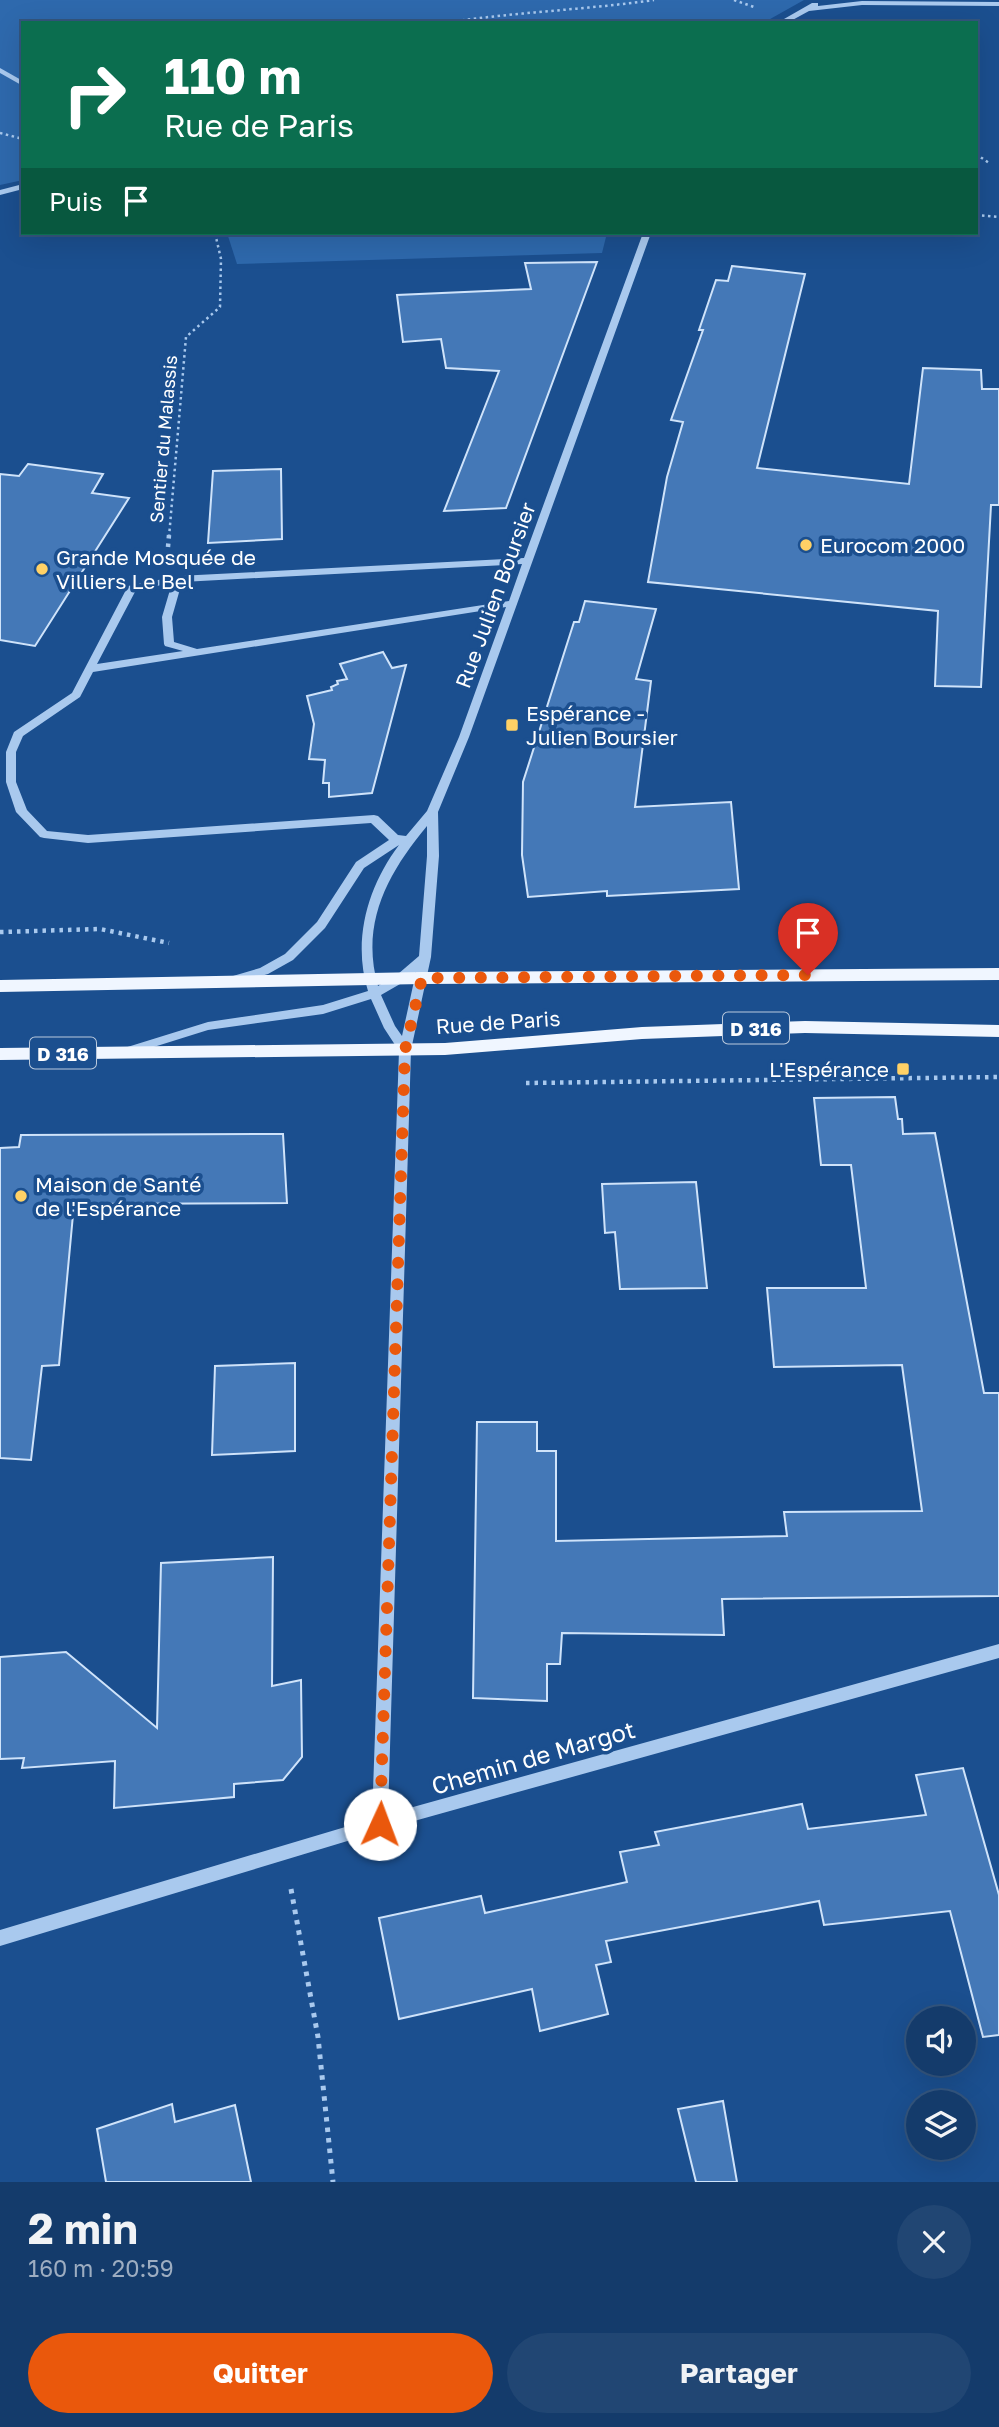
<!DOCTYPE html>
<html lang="fr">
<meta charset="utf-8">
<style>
body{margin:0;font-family:"Golos Text",sans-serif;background:#214673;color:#f1f3f6;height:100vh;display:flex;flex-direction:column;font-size:26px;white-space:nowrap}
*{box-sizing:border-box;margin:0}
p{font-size:23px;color:#9dadc1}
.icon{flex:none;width:38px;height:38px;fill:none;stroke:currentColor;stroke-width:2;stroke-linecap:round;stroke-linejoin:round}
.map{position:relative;height:2182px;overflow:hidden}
.details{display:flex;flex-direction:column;background:#143b6b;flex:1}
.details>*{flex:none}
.banner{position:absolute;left:21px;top:21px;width:957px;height:214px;border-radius:0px;box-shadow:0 7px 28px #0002,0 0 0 2px #33557e;background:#0b6e4f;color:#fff;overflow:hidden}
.controls{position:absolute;left:906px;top:2006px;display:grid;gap:14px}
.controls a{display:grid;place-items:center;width:70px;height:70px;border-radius:50%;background:#143b6b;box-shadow:0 7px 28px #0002,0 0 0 2px #33557e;font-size:35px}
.pin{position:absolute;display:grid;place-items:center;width:60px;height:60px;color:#fff;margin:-72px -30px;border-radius:50% 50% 50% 0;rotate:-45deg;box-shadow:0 0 7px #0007}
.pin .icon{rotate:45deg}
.me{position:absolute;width:77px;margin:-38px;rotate:2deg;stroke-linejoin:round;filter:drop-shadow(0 0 5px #0008)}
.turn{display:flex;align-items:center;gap:24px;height:147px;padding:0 28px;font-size:32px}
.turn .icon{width:91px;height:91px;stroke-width:2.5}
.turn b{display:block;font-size:49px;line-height:60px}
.then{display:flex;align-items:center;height:66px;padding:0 28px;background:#0003;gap:14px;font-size:26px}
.round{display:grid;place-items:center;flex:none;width:74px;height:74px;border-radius:37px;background:#214673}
.summary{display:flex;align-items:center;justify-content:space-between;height:119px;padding:0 28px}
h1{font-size:42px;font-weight:700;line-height:52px}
.action{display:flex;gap:14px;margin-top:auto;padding:14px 28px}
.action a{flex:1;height:80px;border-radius:42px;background:#ea580c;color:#fff;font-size:28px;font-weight:700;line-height:80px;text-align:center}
.action a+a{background:#214673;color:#f1f3f6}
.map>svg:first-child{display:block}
</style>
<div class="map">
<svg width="999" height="2182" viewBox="0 0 999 2182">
<rect width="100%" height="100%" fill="#1b4f8f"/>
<!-- green -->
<g fill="#2e69ad">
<path d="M0 0H804L763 23H23V180L0 185Z"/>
<path d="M227 233H607L602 253 237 264Z"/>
</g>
<!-- building -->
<g fill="#4478b7" stroke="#cfe3fa" stroke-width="2">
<path d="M597 262 506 508 444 511 499 371 446 368 441 339 403 342 397 295 531 289 525 263Z"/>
<path d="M732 266 805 274 757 468 909 484 923 368 981 370 982 389H999V505H991L981 687 935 686 938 611 648 582 667 477 683 422 671 420 703 330H699L716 280 728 281Z"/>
<path d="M28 464 103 474 92 493 129 498 35 646 0 640V474L19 476Z"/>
<path d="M281 469 282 539 208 543 213 471Z"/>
<path d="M585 601 656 609 636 679 651 681 635 807 731 802 739 889 607 896V891L528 897 522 855 523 782 574 622H579Z"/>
<path d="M383 652 392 668 406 665 372 793 329 797V783H323L325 760 309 759 314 724 307 696 332 690 331 687 338 684 337 681 347 679 340 664Z"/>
<path d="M895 1097 898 1119H902L903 1134 935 1133 984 1393H999V1596L722 1599 724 1635 562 1633 560 1664H547V1701L473 1698 477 1422H537V1451H556V1541L787 1536 784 1512 922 1511 902 1365 774 1367 767 1288H866L851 1165H821L814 1098Z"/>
<path d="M283 1134 287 1203 74 1204 59 1365 42 1366 31 1460 0 1458V1148L19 1147 21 1135Z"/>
<path d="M696 1182 707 1288 620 1289 615 1232 605 1233 602 1184Z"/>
<path d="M295 1363V1451L212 1455 215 1366Z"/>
<path d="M273 1557 272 1686 301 1680 302 1757 283 1780 234 1784V1797L114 1808 115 1761 22 1768 24 1758 0 1759V1657L66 1652 157 1728 161 1563Z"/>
<path d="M963 1768 999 1895V2035L983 2037 950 1911 824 1925 819 1901 606 1941 611 1962 596 1965 608 2014 540 2031 532 1989 399 2019 379 1918 481 1896 485 1913 627 1882 620 1852 659 1845 655 1832 802 1804 808 1829 926 1815 916 1775Z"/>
<path d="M723 2101 737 2182H696L678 2109Z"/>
<path d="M172 2104 175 2122 235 2105 251 2182H106L97 2129Z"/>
</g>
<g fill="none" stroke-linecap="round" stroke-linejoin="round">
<!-- path-far2 -->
<g stroke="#a9c9ee" stroke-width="2.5" stroke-dasharray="2.5 3.5" stroke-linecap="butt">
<path d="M734 0 754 7"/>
<path d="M444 23C514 12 584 10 654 0"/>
<path d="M0 133 23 139"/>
<path d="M976 134H979"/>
<path d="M976 154 989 163"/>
<path d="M976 215 999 217"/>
<path d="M169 537 186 337 220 307 221 259 215 233"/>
</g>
<!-- path-far1 -->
<g stroke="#a9c9ee" stroke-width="4.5" stroke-dasharray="3.5 5" stroke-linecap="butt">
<path d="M168 547 169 535"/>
<path d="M0 932 100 929 169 943"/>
<path d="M526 1083 999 1077"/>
</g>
<!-- path -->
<path stroke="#a9c9ee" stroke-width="5" stroke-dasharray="4.5 6" stroke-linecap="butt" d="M291 1889 318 2037 333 2182"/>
<!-- minor -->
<g fill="#a9c9ee" fill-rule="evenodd">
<path d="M862 1 999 2V6L862 5 809 11 787 23H777L812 3H818V6Z"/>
<path d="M0 68 23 81V86L0 73Z"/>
<path d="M23 184V189L0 195V190Z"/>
<path d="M643 233H651L469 737 438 812 439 856 431 957 411 1050 388 1814 999 1644V1658L407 1823 0 1946V1930L372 1819 399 1051 384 1028 371 999 323 1014 208 1030 125 1056 121 1055 119 1052 121 1049 208 1022 323 1005 368 991C352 940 368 886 399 845L364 868 325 928 293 960 268 974 237 983 233 982 231 979 233 976 260 968 285 954 317 922 356 862 389 840 371 823 88 843 44 838 40 837 16 812 6 782V752L14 732 72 693 128 586 178 576 524 558ZM522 564 509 601 197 649 174 642 172 617 182 582ZM172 583 162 617 164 644 165 646 183 651 97 664 136 590ZM506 607 459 737 427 811 406 836 398 835 378 816 374 815 88 835 47 831 27 810 16 782V752L23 736 80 697 93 672ZM427 826V856L419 956 398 974 378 986C360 923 388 873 427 826ZM416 972 402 1036 395 1026 381 995 407 980Z"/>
</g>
<!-- major -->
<g fill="#f0f6ff" fill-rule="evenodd">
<path d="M999 968V980L422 984 0 992V980L422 972Z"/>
<path d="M805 1021 999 1025V1037L805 1033 642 1039 445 1055 0 1060V1048L445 1043 642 1027Z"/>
</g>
</g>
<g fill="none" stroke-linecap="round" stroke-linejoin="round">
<!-- route -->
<path stroke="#ea580c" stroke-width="12" stroke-dasharray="0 21.6" d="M380 1824 405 1050 422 978 808 975"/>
</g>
<!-- markers -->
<g fill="#ffd166" stroke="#1b4f8f" stroke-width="2.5">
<circle cx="806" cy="545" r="7"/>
<circle cx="42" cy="569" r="7"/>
<rect x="505" y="718" width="14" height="14" rx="3.5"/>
<rect x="896" y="1062" width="14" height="14" rx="3.5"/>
<circle cx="21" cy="1196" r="7"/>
</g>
<g text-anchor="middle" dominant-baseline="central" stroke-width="7" stroke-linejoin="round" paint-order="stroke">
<!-- far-street labels -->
<g font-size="18" fill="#fff" stroke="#1b4f8f">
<text transform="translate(163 439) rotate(-85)">Sentier du Malassis</text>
</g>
<!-- shield labels -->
<g fill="#1b4f8f" stroke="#bbcadd" stroke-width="2">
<rect x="723" y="1012.5" width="66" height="31" rx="5"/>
<rect x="30" y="1037.5" width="66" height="31" rx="5"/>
</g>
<g font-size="19" font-weight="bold" fill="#fff">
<text x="756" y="1028">D 316</text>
<text x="63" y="1053">D 316</text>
</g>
<!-- poi labels -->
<g font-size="21" fill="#fff" stroke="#1b4f8f" text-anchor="start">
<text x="820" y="545">Eurocom 2000</text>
<text x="56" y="557">Grande Mosquée de<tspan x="56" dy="24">Villiers Le Bel</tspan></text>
<text x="526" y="713">Espérance -<tspan x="526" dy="24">Julien Boursier</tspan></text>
<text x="889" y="1069" text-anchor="end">L'Espérance</text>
<text x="35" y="1184">Maison de Santé<tspan x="35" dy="24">de l'Espérance</tspan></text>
</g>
<!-- street labels -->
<g font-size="21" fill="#fff" stroke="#1b4f8f">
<text transform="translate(495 595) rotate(-70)">Rue Julien Boursier</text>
<text transform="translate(498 1022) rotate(-4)">Rue de Paris</text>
</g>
<!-- near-street labels -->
<g font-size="24" fill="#fff" stroke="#1b4f8f">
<text transform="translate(533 1757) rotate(-16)">Chemin de Margot</text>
</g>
</g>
</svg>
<div class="controls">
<a><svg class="icon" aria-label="sound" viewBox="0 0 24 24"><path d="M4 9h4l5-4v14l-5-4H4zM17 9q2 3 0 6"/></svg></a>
<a><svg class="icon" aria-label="layers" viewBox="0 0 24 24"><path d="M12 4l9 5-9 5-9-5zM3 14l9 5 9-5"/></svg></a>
</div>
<div class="pin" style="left:808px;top:975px;background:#d93025"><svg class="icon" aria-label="arrive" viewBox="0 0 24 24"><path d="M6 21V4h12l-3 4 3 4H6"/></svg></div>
<svg class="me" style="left:380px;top:1824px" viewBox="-20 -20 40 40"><circle r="19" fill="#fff"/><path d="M0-13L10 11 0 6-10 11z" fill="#ea580c"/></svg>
<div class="banner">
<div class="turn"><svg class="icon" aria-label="right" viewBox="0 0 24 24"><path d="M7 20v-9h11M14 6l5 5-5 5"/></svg><div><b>110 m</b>Rue de Paris</div></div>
<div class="then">Puis<svg class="icon" aria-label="arrive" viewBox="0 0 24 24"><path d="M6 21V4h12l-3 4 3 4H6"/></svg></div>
</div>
</div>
<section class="details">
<div class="summary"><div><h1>2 min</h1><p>160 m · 20:59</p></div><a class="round"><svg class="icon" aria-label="close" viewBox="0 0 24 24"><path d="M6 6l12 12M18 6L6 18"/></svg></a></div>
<div class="action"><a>Quitter</a><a>Partager</a></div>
</section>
